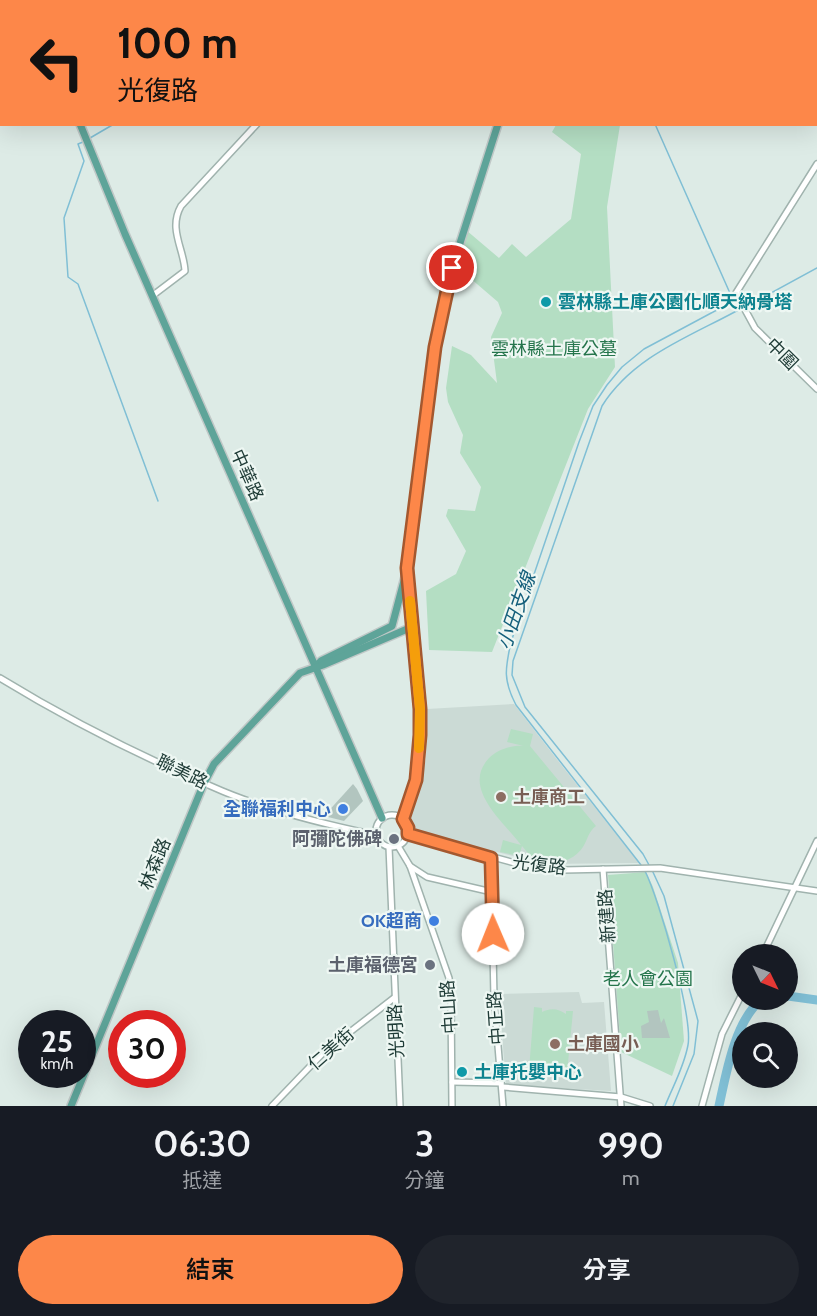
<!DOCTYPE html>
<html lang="zh-TW">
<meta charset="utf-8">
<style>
body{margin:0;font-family:Cabin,"Noto Sans TC",sans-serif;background:#20242c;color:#f1f3f6;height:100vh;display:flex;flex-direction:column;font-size:22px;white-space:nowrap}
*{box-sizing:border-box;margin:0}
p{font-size:20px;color:#9ea1a6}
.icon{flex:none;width:33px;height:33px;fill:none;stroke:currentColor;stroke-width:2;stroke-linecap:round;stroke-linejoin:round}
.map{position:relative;height:1106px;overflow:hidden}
.side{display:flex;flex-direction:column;background:#171b24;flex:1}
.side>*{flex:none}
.guide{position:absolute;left:0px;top:0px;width:818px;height:126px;box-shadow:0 6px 24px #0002;background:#fd8749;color:#111;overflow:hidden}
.needle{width:39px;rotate:133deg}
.controls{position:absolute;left:732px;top:944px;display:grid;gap:12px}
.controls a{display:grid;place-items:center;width:66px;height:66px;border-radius:50%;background:#171b24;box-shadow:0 6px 24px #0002;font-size:30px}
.speed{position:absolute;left:18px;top:1010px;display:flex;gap:12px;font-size:30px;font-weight:700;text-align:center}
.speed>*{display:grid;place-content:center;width:78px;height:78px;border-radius:50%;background:#171b24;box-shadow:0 6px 24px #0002;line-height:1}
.speed small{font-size:15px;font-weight:400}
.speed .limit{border:9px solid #d22;background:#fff;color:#111}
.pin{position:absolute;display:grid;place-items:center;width:51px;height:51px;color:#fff;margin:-26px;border:3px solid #fff;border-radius:50%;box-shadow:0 2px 6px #0007}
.me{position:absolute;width:66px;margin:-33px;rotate:359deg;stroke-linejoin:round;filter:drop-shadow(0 0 4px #0008)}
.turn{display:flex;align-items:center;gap:21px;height:126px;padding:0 18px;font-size:27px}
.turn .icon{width:78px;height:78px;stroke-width:2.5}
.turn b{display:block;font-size:42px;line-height:51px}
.eta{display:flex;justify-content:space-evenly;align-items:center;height:102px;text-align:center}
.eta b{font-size:36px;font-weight:600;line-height:42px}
.button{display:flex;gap:12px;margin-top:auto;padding:12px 18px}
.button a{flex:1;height:69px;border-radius:36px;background:#fd8749;color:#111;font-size:24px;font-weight:600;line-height:69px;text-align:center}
.button a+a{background:#20242c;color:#f1f3f6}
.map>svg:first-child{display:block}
</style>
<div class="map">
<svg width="817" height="1106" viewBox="0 0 817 1106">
<rect width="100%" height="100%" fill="#ddebe6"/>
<!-- built -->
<g fill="#cbdad5">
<path d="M514 704 559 762 639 863 546 864 420 833 412 824 410 812 426 759 427 709Z"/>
<path d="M579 992 582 1003 604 1002 611 1091 506 1085 499 994Z"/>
</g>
<!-- green -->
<g fill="#b4dec3">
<path d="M556 125H620L607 207 615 367 588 409 492 652 429 650 426 591 456 574 466 551 446 516 448 509 475 511 481 487 460 453 463 435 448 402 446 388 452 346 471 355 497 383 491 337 502 313 498 302 456 266 466 230 499 258 512 244 526 257 571 219 581 154 552 132Z"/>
<path d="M511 729 533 734 530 746 596 826C588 832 588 839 583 847 574 861 551 869 535 860 530 857 526 850 522 846L519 856 500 852 503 840 521 845C503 821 461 788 489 758 498 749 512 745 524 746L507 742Z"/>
<path d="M646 872 653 887 678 963 684 1041 672 1076 621 1052 608 875Z"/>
<path d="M534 1007 542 1008V1012C550 1008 558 1008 566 1014V1011H573L567 1073 561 1072V1068L547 1072 538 1066 537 1070H529Z"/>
</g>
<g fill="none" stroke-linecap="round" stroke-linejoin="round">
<!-- stream -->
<g stroke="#80bfd5" stroke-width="1.5">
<path d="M213 2 214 0"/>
<path d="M591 2 592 0"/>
<path d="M701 2 702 0"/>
<path d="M655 124 733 300"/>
<path d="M90 138 114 124"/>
<path d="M83 142 78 144 84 161 64 218 68 277 78 284 158 501"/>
<path d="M747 306 817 268"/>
<path d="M641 865 516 705C503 680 505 669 511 642L579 442 593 406 607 385 622 367 644 349 728 304"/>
<path d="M649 865 643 854 525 707 512 675 513 661 602 406C634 355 692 336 742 308"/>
<path d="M652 870 664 896 698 1021 694 1054 673 1106"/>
<path d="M645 871C659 899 693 1017 688 1045 684 1067 673 1086 665 1106"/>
</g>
<!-- river -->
<g stroke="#80bfd5" stroke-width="9">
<path d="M788 996 817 1000"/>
<path d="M719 1106C726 1074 735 1020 762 999"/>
</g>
</g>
<!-- building -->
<g fill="#b2c5bf">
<path d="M353 784 357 789 363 801 344 821 324 816Z"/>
<path d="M658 1010 661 1023 664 1018 670 1038H642L641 1026 649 1022 647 1011Z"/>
</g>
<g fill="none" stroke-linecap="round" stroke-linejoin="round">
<!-- minor casing -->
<g stroke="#a0b3ae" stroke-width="8">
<g id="minor">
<path d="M366 2 367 0"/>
<path d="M583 2 584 0"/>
<path d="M817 164 736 293 755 328 817 389"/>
<path d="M152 296 185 271C184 249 168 229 181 206L257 124"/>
<path d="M0 678C67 719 140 756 213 787 262 809 323 824 376 835"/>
<circle cx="392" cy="831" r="16"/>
<path d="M403 819C406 805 412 793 416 779 428 732 419 675 412 627"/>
<path d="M408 834 526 866 563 870 660 868 817 891"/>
<path d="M398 846 410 866 449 978 451 1000 452 1106"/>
<path d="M389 847 400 1106"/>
<path d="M491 858 494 998 503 1106"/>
<path d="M410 866 427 877 492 892"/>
<path d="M603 869 621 1106"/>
<path d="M763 954 817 841"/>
<path d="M452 1082 501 1083"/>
<path d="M503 1087 621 1097 650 1106"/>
<path d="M272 1106 324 1052 394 998"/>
<path d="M702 1106 722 1034 742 994"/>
</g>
</g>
<!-- major casing -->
<g stroke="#c0c8c7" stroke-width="10">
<g id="major">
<path d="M28 0 29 2"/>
<path d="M544 2 545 0"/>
<path d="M80 124 125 234 382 818"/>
<path d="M315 667 321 661 392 626 405 577"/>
<path d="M71 1106 204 783 214 764 300 673 323 665 412 627 407 569 435 347 446 287 498 124"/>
</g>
</g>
<!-- minor -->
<use href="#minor" stroke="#fff" stroke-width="5"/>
<!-- major -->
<use href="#major" stroke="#5ea499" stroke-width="7"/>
</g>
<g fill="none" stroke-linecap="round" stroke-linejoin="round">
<!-- route casing -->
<g stroke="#a4582f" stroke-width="15">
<path id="route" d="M452 268 435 347 407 568 420 709V735L416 780 403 819 408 828V834L491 858 493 934"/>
</g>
<!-- route -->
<use href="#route" stroke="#fd8749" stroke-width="10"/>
<!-- slow -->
<path stroke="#f59e0b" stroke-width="10" d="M410 601 420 709 419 748"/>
</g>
<!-- markers -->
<g fill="#0f9aa8" stroke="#eef7f3" stroke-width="2">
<circle cx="546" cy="302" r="6"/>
<circle cx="462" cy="1072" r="6"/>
</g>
<g fill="#8d6e63" stroke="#eef7f3" stroke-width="2">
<circle cx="501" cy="797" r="6"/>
<circle cx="555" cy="1044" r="6"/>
</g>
<g fill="#3f7fe0" stroke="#eef7f3" stroke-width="2">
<circle cx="343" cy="809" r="6"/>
<circle cx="434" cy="921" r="6"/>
</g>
<g fill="#6b7280" stroke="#eef7f3" stroke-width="2">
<circle cx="394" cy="839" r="6"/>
<circle cx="430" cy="965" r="6"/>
</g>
<g text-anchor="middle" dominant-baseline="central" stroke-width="4.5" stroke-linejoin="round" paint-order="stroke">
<!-- culture labels -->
<g font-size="18" font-weight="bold" fill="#0d838f" stroke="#eef7f3" text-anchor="start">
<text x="558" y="302">雲林縣土庫公園化順天納骨塔</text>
<text x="474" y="1072">土庫托嬰中心</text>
</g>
<!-- park labels -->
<g font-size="18" fill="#25754c" stroke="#eef7f3">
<text x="554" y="349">雲林縣土庫公墓</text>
<text x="648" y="979">老人會公園</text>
</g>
<!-- street labels -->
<g font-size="18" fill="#1e3b36" stroke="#eef7f3">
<text transform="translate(782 354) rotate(45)">中圍</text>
<text transform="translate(247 475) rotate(66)">中華路</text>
<text transform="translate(182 772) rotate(26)">聯美路</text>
<text transform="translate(155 864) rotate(-68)">林森路</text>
<text transform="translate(539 865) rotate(7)">光復路</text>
<text transform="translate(607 916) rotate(-94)">新建路</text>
<text transform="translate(449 1007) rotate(-94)">中山路</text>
<text transform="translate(496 1018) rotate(-94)">中正路</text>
<text transform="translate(396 1031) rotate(-93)">光明路</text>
<text transform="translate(331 1049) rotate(-41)">仁美街</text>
</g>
<!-- education labels -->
<g font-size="18" font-weight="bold" fill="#785e54" stroke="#eef7f3" text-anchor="start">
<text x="513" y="797">土庫商工</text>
<text x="567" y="1044">土庫國小</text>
</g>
<!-- shop labels -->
<g font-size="18" font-weight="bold" fill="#366cbe" stroke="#eef7f3" text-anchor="end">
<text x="331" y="809">全聯福利中心</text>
<text x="422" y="921">OK超商</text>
</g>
<!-- worship labels -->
<g font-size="18" font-weight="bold" fill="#5b616d" stroke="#eef7f3" text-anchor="end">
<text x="382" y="839">阿彌陀佛碑</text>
<text x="418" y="965">土庫福德宮</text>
</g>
<!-- water labels -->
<g font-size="20" font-style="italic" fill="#145f7b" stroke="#eef7f3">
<text transform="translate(516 611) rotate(-71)">小田支線</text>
</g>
</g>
</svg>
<div class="controls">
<a><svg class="needle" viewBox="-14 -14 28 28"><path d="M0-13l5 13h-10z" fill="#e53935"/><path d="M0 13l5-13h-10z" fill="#9ea1a6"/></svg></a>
<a><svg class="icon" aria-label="search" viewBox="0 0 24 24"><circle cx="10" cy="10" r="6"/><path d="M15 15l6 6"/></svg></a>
</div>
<div class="speed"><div>25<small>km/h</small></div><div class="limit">30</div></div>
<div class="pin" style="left:452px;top:268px;background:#d93025"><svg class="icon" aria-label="arrive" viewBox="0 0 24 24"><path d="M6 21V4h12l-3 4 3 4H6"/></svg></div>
<svg class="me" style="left:493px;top:934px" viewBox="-20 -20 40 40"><circle r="19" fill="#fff"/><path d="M0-13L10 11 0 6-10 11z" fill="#fd8749"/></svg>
<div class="guide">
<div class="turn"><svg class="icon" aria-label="left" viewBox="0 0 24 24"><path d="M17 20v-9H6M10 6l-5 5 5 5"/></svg><div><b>100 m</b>光復路</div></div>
</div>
</div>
<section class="side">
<div class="eta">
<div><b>06:30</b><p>抵達</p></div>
<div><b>3</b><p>分鐘</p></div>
<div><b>990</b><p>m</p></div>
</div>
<div class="button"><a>結束</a><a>分享</a></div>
</section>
